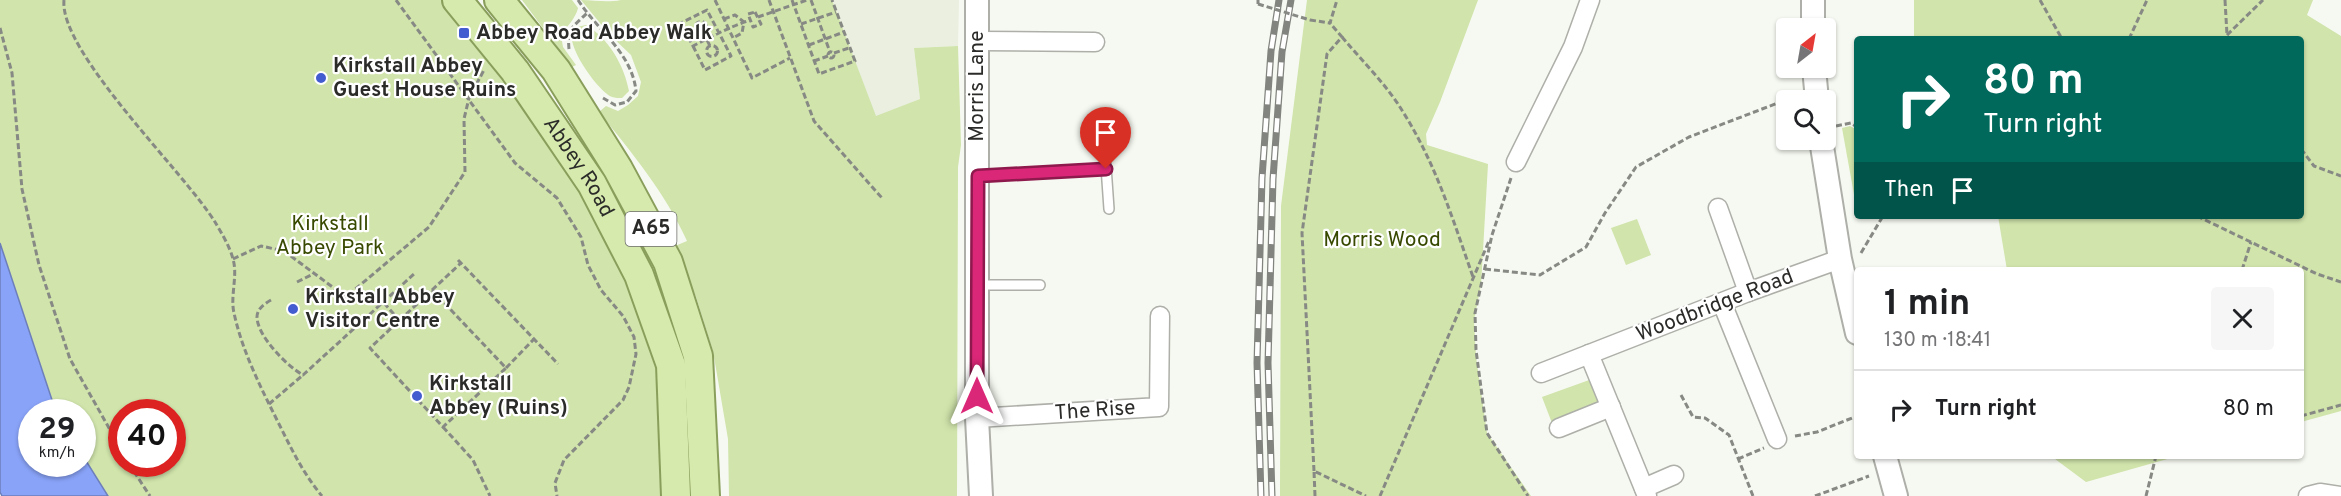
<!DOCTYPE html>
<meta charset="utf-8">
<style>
body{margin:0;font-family:Overpass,sans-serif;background:#f6f6f6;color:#202124;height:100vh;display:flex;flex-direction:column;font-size:22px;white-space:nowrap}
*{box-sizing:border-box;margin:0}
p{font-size:20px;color:#757577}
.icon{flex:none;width:33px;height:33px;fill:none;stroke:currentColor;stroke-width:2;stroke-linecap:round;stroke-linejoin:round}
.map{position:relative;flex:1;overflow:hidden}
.sheet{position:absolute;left:1854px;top:267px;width:450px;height:192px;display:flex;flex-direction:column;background:#fff;border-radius:6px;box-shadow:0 2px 4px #0004}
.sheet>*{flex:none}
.hud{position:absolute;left:1854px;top:36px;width:450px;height:183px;border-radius:6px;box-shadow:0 2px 4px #0004;background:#00695c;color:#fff;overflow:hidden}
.needle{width:39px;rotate:31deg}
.fabs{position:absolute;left:1776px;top:18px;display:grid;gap:12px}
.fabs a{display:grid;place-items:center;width:60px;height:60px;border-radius:6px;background:#fff;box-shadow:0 2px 4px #0004;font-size:30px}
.speed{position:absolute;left:18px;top:399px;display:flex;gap:12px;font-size:30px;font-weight:700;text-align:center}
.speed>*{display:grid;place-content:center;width:78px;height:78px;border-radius:50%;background:#fff;box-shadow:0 2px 4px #0004;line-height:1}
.speed small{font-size:15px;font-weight:400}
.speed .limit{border:9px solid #d22;background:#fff;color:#111}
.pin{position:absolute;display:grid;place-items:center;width:51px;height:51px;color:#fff;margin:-62px -26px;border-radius:50% 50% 50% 0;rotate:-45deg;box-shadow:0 0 6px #0007}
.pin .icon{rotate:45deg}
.me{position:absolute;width:66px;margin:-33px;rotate:0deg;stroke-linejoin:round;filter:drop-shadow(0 0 4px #0008)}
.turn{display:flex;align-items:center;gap:21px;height:126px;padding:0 30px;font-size:27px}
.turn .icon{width:78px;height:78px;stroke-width:2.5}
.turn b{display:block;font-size:42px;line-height:51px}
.then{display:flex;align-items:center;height:57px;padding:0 30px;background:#0003;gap:12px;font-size:22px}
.round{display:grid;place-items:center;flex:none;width:63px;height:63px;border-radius:6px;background:#f6f6f6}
.headline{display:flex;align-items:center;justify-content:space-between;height:102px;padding:0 30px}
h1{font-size:36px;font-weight:700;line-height:45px}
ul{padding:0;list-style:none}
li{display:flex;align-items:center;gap:18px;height:78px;padding:0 30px;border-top:2px solid #e0e0e0}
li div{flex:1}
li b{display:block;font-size:22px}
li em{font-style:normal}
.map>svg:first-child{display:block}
</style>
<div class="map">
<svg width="2341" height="496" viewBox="0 0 2341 496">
<rect width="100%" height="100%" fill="#f6f9f1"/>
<!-- built -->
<path fill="#eaefe0" d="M832 0H959L958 46 914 48 920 99 876 117Z"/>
<!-- green -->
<g fill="#d0e4ab" fill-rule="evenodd">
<path d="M0 0H444L531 110 596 204 664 367 667 496H106L83 462 82 412H56L26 348 0 243ZM122 412H172V464H122Z"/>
<path d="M522 0H572L578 8C576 18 566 27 561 36L563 47 576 65 572 67Z"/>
<path d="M581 0C596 0 605 3 621 0H832L876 116 920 99 914 48 958 46 961 145 958 167 957 496H729L728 439 713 351 696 297 675 246 687 241C666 194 632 153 599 112L606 106 618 111 628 105 638 96 641 82 631 55 609 34Z"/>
<path d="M1307 0H1478L1440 102 1426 134 1427 145 1488 164 1481 285 1474 320 1476 357 1487 433 1531 496H1280L1281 206Z"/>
<path d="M1914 0H2313L2307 15 2341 36V411L2301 422V270H2007L1998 216H2301V39H1914Z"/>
<path d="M586 25C609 39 624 65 629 91L622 98C619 98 615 98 612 97 599 92 569 50 572 35 573 32 576 30 577 27Z"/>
<path d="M1850 126 1857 130V211L1842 128Z"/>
<path d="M1637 219 1651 255 1626 265 1611 228Z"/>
<path d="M1592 379 1602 404 1552 423 1542 397Z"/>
<path d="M2051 456H2178L2086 482Z"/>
</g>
<!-- water -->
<path fill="#89a3f8" stroke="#6d7fba" stroke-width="1.5" d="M0 243 56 412H32V464H82L83 456 108 496H2L0 492Z"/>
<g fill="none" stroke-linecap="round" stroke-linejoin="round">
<!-- service casing -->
<g stroke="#adafa8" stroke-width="12">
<g id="service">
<path d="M1103 124 1109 209"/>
<path d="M978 176 1106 169"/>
<path d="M977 285H1040"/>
</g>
</g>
<!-- minor casing -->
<g stroke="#adafa8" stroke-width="21">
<g id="minor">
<path d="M978 41 1095 42"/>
<path d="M1516 162 1573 47 1590 0"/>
<path d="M1718 208 1748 292"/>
<path d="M1722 303 1777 439"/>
<path d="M1589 354 1647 496"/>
<path d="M1541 373 1748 292 1840 259"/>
<path d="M977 418 1159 407 1160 316"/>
<path d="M1559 428 1611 407"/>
<path d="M1644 488 1674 475"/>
<path d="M2308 496 2320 493 2340 496"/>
</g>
</g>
<!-- tertiary casing -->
<g stroke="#adafa8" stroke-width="26">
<g id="tertiary">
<path d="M977 0V418L981 496"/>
<path d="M1813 0V28"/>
<path d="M1814 68 1817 100"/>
<path d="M1821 140 1840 259 1857 333"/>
<path d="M1885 456 1896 496"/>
</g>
</g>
<!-- primary casing -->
<g stroke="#8a9e5c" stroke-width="32">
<g id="primary">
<path id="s1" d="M457 0 515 71 592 184 639 275 671 365 676 496"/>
<path d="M499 0 556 70 618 169 668 262 698 356 705 496"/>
</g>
</g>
<!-- path -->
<g stroke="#878984" stroke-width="3" stroke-dasharray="6 3" stroke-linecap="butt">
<path d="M64 0C59 52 184 172 215 222 221 232 230 247 233 259 238 276 230 296 234 313 242 350 259 384 276 418 290 446 302 472 322 496"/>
<path d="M396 0 515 163 557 198 581 237 588 265 601 290 623 316 634 337 636 354 629 387 623 400 564 460 555 483 557 496"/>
<path d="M578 0C598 31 632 53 636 91L627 102 615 105 603 98"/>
<path d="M715 0 752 78 790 58"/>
<path d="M769 0 814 121 882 198"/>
<path d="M792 0 819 74 855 61 832 0"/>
<path d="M811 0 830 52"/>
<path d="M2040 0 2062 39"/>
<path d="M2225 0 2227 35 2229 39"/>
<path d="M1258 4V0"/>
<path d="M755 12 761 24 753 27 748 14Z"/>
<path d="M758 17 807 0"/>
<path d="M724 19 735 15 744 22 742 33 733 38"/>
<path d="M1310 20 1330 23 1337 0"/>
<circle cx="701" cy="27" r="5.5"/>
<path d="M801 24 836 12"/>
<path d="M0 28 12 73 22 189 39 265 70 359 122 451"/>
<path d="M703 32 710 46"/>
<path d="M2227 35 2263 0"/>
<path d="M1342 37C1362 61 1387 85 1403 112 1436 164 1453 220 1473 277"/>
<path d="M2129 39 2147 0"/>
<path d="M809 45 844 32"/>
<circle cx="712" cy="51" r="5.5"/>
<path d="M693 46 705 70 731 56 707 10 681 23 693 46C712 36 730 27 750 20"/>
<path d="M569 49C567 28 573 27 587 13"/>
<circle cx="831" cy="55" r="3"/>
<path d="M834 53 849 48"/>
<path d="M814 61 828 56"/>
<path d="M1836 126 1851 123 1857 127"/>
<path d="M2301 149 2314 166 2341 176"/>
<path d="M1511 178 1492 235 1475 313 1476 350 1487 433 1528 496"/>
<path d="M2197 216 2317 274 2341 282"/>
<path d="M1861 253 1883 216"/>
<path d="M233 259 261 246 284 251 346 297 429 227 465 172 464 119 469 98 484 70"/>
<path d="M458 260 558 364"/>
<path d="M1485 269 1540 275 1586 247 1605 213 1636 167 1689 137 1796 96"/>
<path d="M2242 270 2251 242"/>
<path d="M297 282 313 274"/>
<path d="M432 290 506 368 443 427 370 348Z"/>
<path d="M432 290 461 263"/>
<path d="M271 300C264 304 257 309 257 317 257 336 288 367 303 375L414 274"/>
<path d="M384 303 400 321"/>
<path d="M506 368 534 339"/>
<path d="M1681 395 1693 417 1705 418 1729 435 1753 496"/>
<path d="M269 404 303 375"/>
<path d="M2301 416 2341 405"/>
<path d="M443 427 473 460 490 496"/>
<path d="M1795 436 1817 432 1857 416"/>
<path d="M1738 459 1764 448"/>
<path d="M129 464 150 496"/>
<path d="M1314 471 1302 233 1327 54 1342 37 1330 23"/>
<path d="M1315 496 1314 471 1366 496"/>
<path d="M1380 496 1489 241"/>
<path d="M1815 496 1869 476"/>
<path d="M2146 496 2156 456"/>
</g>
<!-- service -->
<use href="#service" stroke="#fff" stroke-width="9"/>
<!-- minor -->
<use href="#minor" stroke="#fff" stroke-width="18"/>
<!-- tertiary -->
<use href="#tertiary" stroke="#fff" stroke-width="22"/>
<!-- primary -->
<use href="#primary" stroke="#d7eaae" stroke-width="28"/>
<!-- rail casing -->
<g stroke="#82847f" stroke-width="7">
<g id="rail">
<path d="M1261 496 1257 363 1262 178 1271 51 1279 0"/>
<path d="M1272 496 1268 363 1273 179 1282 52 1291 0"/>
</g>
</g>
<!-- rail -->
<use href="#rail" stroke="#fff" stroke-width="4.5" stroke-dasharray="14" stroke-linecap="butt"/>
<!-- path-bridge -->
<path stroke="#878984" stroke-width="3" stroke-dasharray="6 3" stroke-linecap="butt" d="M1258 4 1310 20"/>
</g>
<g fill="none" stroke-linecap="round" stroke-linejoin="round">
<!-- route casing -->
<g stroke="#8e194d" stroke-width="15">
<path id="route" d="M977 396 978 176 1106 169"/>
</g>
<!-- route -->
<use href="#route" stroke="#db2777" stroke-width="10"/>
</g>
<!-- markers -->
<g fill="#435ccf" stroke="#fff" stroke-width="2">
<rect x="458" y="27" width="12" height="12" rx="3"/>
<circle cx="321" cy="78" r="6"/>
<circle cx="293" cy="309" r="6"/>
<circle cx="417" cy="396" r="6"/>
</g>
<g text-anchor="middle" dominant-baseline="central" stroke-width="4.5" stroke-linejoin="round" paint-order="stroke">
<!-- shield labels -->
<rect fill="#fff" stroke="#6b6b69" stroke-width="1.5" x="625.5" y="212" width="51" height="34" rx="4.5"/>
<g font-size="20" font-weight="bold" fill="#2b2c29">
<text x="651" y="229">A65</text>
</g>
<!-- poi labels -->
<g font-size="21" font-weight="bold" fill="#2b2c29" stroke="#fff" text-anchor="start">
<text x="476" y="33">Abbey Road Abbey Walk</text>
<text x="333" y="66">Kirkstall Abbey<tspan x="333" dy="24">Guest House Ruins</tspan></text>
<text x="305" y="297">Kirkstall Abbey<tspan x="305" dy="24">Visitor Centre</tspan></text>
<text x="429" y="384">Kirkstall<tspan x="429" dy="24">Abbey (Ruins)</tspan></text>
</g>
<!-- street labels -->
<g font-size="21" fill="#2b2c29" stroke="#fff">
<text transform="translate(977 86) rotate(-90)">Morris Lane</text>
<text stroke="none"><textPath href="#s1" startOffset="207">Abbey Road</textPath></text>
<text transform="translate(1715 306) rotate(-21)">Woodbridge Road</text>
<text transform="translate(1095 411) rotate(-4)">The Rise</text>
</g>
<!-- park labels -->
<g font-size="21" fill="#384900" stroke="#fff">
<text x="330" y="224">Kirkstall<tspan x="330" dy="24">Abbey Park</tspan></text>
<text x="1382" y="240">Morris Wood</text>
</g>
</g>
</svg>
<div class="fabs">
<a><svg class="needle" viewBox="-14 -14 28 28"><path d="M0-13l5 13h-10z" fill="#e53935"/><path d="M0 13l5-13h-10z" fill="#757577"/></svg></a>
<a><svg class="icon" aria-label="search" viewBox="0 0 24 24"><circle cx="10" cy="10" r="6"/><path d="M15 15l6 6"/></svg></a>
</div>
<div class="speed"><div>29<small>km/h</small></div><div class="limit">40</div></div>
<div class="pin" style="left:1106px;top:169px;background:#d93025"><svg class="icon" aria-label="arrive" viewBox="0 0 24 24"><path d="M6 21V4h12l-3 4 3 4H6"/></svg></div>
<svg class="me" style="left:977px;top:396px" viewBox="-20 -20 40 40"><path d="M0-17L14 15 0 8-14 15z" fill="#db2777" stroke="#fff" stroke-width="4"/></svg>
<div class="hud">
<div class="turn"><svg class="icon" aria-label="right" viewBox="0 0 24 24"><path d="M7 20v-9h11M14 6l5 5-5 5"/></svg><div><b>80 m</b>Turn right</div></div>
<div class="then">Then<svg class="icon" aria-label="arrive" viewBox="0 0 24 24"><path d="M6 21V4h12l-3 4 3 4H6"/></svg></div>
</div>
<section class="sheet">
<div class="headline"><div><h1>1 min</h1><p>130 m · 18:41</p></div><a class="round"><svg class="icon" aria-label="close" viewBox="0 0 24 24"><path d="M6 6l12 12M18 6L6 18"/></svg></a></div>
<ul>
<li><svg class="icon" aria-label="right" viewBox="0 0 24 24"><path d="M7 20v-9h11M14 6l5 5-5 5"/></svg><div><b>Turn right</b></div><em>80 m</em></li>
</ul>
</section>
</div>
